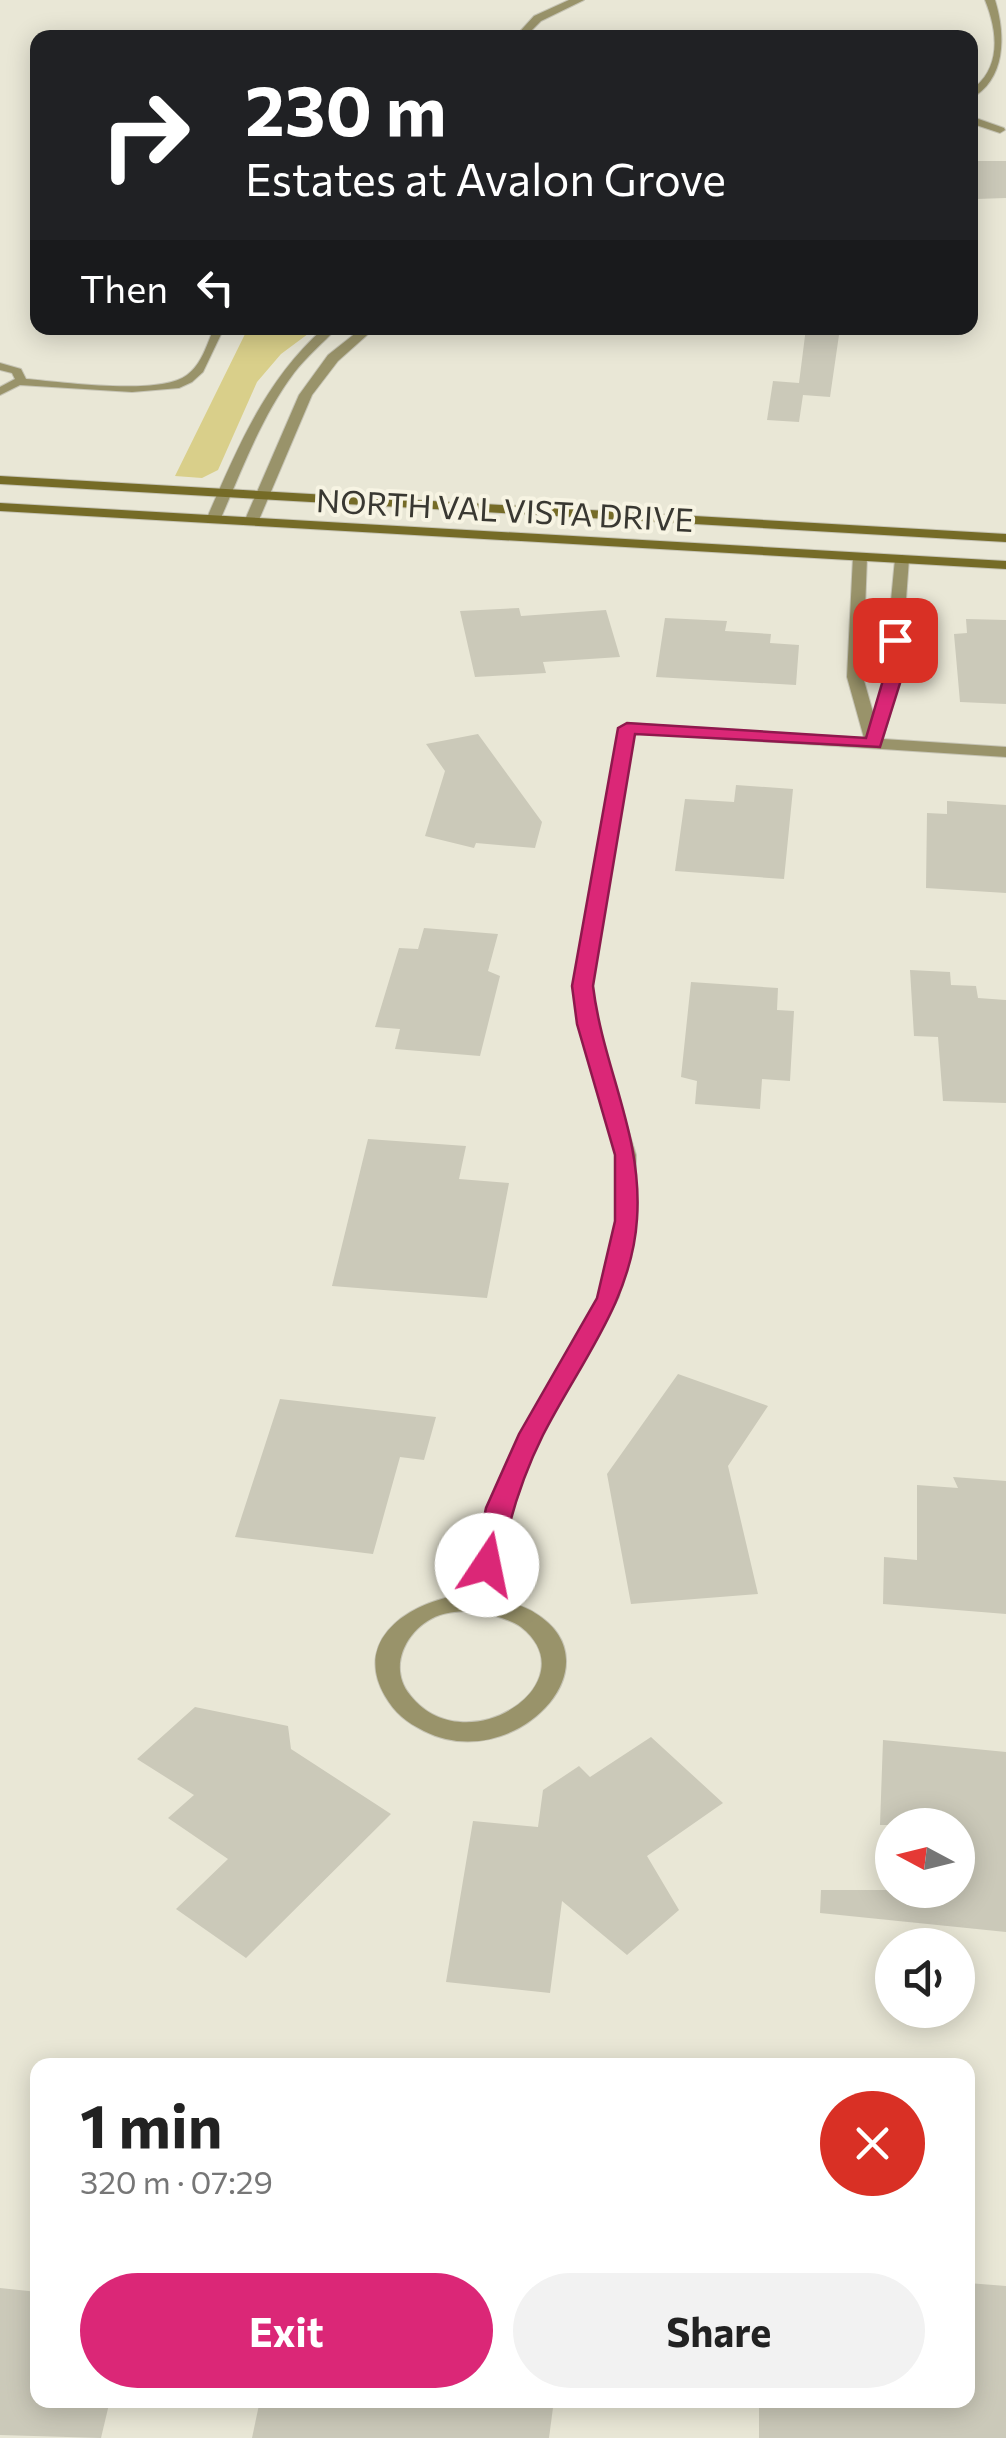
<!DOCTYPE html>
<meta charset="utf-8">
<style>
body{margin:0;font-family:Commissioner,sans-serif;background:#f2f2f2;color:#222;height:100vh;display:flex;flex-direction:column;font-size:38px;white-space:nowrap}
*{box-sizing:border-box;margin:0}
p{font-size:32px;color:#767676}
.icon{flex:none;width:55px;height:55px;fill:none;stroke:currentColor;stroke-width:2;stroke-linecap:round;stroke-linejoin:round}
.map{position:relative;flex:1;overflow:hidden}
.details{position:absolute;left:30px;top:2058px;width:945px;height:350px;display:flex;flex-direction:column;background:#fff;border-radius:20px;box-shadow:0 5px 25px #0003}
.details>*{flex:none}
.hud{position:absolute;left:30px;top:30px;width:948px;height:305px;border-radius:20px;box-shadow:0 5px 25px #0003;background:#202124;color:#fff;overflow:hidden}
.needle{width:65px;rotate:277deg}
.tools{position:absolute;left:875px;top:1808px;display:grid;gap:20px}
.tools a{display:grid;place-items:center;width:100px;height:100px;border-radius:50%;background:#fff;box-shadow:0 5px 25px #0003;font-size:50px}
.pin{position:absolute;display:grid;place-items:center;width:85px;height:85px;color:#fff;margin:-42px;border-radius:20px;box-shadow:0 5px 15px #0006}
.me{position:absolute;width:110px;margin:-55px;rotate:11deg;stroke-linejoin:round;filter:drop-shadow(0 0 8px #0008)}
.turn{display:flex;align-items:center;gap:35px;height:210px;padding:0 50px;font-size:45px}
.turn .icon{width:130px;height:130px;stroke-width:2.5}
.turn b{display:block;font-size:70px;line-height:85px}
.then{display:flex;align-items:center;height:95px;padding:0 50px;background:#0003;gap:20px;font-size:38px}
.round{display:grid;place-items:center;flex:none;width:105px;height:105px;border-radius:52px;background:#f2f2f2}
.head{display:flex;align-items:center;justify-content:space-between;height:170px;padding:0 50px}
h1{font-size:60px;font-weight:700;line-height:75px}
.primary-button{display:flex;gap:20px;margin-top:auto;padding:20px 50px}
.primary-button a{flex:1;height:115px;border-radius:60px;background:#db2777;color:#fff;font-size:40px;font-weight:700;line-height:115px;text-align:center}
.primary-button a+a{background:#f2f2f2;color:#222}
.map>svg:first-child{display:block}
</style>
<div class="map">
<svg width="1006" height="2438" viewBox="0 0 1006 2438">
<rect width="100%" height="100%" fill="#e9e7d6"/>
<!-- green -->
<path fill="#d9cf8a" d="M248 328H316L281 354 257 382 218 470 202 478 175 476Z"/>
<!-- building -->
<g fill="#cbc9b9">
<path d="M970 161H1006V198L976 199 970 182Z"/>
<path d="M806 328H840L830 397 803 395 799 422 767 420 773 381 799 383Z"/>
<path d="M519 608 521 616 606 610 620 657 543 662 546 673 475 677 460 611Z"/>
<path d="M665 618 727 621 725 631 771 634 770 643 799 645 796 685 656 677Z"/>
<path d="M966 619 1006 620V704L960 702 954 634 967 633Z"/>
<path d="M478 734 542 822 535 848 476 843 474 848 425 836 445 771 426 744Z"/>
<path d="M736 785 793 789 784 879 675 871 685 799 734 802Z"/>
<path d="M947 801 1006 805V893L926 888 927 813 947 814Z"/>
<path d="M424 928 498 934 488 971 500 976 480 1056 395 1049 400 1029 375 1027 399 948 418 949Z"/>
<path d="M910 970 950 972 951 985 976 986 978 998 1006 1000V1103L943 1101 938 1037 914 1036Z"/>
<path d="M691 982 778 988 777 1010 794 1011 790 1081 762 1079 760 1109 695 1104 697 1081 681 1077Z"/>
<path d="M368 1139 466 1146 459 1179 509 1183 487 1298 332 1286Z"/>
<path d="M678 1374 768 1406 728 1466 758 1594 631 1604 607 1474Z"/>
<path d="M280 1399 436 1417 424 1460 400 1457 373 1554 235 1537Z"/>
<path d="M953 1477 1006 1481V1614L883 1604 884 1557 917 1560V1485L958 1488Z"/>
<path d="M195 1707 288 1726 291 1749 391 1814 246 1958 176 1909 228 1859 168 1818 194 1795 137 1759Z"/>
<path d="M651 1737 723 1803 647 1856 679 1910 627 1955 562 1901 550 1993 446 1982 473 1821 538 1827 543 1790 579 1766 590 1777Z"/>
<path d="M883 1740 1006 1752V1932L820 1913 821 1890H958V1825H880Z"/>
<path d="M968 2283 1006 2286V2438H759V2400H968Z"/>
<path d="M0 2288 38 2292V2400H110L101 2438 0 2435Z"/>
<path d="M260 2400H554L549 2438H252Z"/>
</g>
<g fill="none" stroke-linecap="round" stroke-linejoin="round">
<!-- service casing -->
<g stroke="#c6c4b5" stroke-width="2">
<path id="service" d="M214 328H224L203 372 192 382 179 388 132 392 20 385 0 395V387L15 379 12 373 0 370V363L21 369 26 379C63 382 159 396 187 375 202 364 207 344 214 328Z"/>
</g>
<!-- minor casing -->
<g stroke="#c6c4b5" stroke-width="2">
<g id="minor">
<path d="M569 0H584L541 21 524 38H514L534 16Z"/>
<path d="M985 0H995C1006 36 1006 80 970 99V91C1002 69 998 32 985 0Z"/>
<path d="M970 116 1004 128 1005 130 1000 133 970 123Z"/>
<path d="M324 328H337C323 343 307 356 294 373 261 417 242 470 220 520L208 523 206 520C237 449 265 380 324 328Z"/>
<path d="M362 328H375L338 361 312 395 258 522 246 525 244 522 299 395 328 355Z"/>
<path d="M860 553 867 557 865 610 890 611 895 559 902 555 909 559 900 680 883 739 1006 747V757L634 733 592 987 596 1024 636 1155V1221L619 1297 542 1435 510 1508 492 1597C505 1602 523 1605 535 1613 620 1665 513 1776 424 1731 406 1722 395 1713 385 1696 350 1635 418 1598 469 1594L488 1508 520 1435 599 1297 616 1221V1155L578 1024 574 987 619 728 627 723 864 738 847 677 853 557ZM865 619 889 620 884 680 874 716 863 677ZM478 1611C491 1615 510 1619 521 1627 591 1682 466 1766 410 1695 386 1666 408 1626 440 1615 452 1611 466 1611 478 1611Z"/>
</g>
</g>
<!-- secondary casing -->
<g stroke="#c6c4b5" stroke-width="2">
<g id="secondary">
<path d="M0 476 1006 534V542L0 484Z"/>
<path d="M0 503 1006 561V569L0 511Z"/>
</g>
</g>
<!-- service -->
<use href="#service" fill="#99936a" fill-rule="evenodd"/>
<!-- minor -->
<use href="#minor" fill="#99936a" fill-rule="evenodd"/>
<!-- secondary -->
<use href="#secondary" fill="#756b27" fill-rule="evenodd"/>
</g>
<!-- route -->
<path fill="#db2777" stroke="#8e194d" stroke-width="2.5" d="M895 634 904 640 901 680 880 747 635 734 593 986C603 1068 643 1135 637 1219 632 1301 579 1364 543 1435 522 1477 509 1519 500 1565L496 1572H478L474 1565 486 1508 519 1434 597 1298 615 1221V1155L577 1024 572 986 618 728 627 723 866 738 883 680 887 640Z"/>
<g text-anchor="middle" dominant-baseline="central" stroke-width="8" stroke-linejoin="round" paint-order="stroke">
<!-- far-street labels -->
<g font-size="32" fill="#393832" stroke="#f7f4e3">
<text transform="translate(505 509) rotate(3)">NORTH VAL VISTA DRIVE</text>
</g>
</g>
</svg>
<div class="tools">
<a><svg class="needle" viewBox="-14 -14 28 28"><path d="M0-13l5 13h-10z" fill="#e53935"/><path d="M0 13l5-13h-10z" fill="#767676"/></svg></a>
<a><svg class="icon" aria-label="sound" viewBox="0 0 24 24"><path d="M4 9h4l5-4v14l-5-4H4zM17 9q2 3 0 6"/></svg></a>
</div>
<div class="pin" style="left:895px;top:640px;background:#d93025"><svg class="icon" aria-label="arrive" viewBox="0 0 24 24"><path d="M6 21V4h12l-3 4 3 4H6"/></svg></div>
<svg class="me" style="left:487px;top:1565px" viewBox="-20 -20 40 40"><circle r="19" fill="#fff"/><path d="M0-13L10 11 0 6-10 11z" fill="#db2777"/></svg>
<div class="hud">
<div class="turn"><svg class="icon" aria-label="right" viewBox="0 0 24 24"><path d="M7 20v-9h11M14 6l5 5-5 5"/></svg><div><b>230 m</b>Estates at Avalon Grove</div></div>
<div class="then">Then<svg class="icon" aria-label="left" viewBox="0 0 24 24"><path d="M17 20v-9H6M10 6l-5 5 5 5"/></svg></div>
</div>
<section class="details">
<div class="head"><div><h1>1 min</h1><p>320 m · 07:29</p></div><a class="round" style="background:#d93025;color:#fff"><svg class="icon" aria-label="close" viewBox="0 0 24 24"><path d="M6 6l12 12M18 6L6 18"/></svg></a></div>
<div class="primary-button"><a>Exit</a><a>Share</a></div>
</section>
</div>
